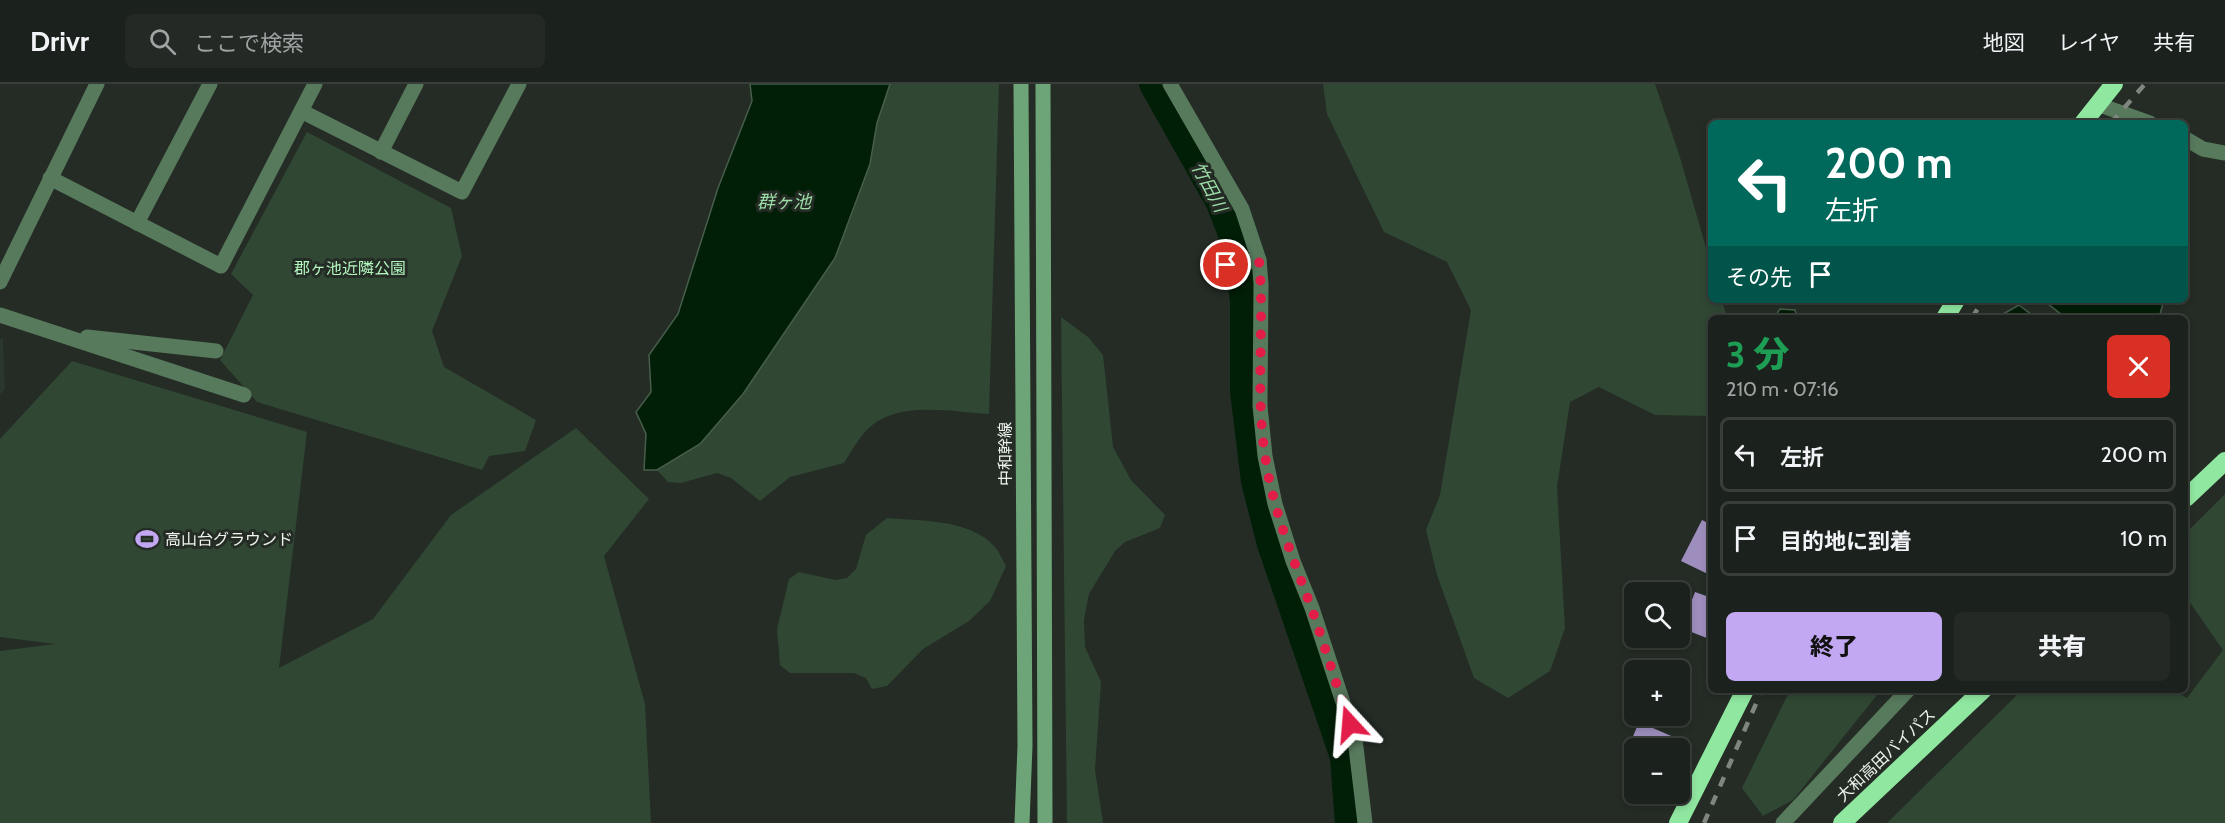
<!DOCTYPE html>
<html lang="ja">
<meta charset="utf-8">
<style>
body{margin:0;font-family:Cabin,"Noto Sans JP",sans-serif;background:#242925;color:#f1f3f6;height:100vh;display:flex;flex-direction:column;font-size:22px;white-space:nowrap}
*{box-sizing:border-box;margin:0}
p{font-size:20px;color:#a0a3a3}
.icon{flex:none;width:33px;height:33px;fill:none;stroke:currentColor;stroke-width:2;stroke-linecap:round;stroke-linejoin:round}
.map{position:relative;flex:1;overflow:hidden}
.details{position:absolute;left:1708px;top:231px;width:480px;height:378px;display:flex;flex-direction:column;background:#1b211c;border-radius:9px;box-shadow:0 3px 9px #0003,0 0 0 2px #393e3b}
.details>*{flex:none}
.hud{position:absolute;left:1708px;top:36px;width:480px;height:183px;border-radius:9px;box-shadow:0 3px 9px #0003,0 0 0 2px #393e3b;background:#00695c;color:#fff;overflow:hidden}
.tools{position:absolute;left:1624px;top:498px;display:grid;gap:12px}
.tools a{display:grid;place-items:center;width:66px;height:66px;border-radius:9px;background:#1b211c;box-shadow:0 3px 9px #0003,0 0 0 2px #393e3b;font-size:30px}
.pin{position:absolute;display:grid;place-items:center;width:51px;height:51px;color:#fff;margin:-26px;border:3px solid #fff;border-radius:50%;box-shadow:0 2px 6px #0007}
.me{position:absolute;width:66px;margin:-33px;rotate:341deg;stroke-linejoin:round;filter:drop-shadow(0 0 4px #0008)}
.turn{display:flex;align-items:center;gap:21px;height:126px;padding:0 18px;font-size:27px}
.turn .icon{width:78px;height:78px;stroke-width:2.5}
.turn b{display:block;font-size:42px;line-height:51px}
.then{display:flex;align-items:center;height:57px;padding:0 18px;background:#0003;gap:12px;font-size:22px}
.round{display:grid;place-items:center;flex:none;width:63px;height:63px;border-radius:9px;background:#242925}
.headline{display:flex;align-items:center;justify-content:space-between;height:102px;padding:0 18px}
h1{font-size:36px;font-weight:800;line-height:45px;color:#1e9e55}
.primary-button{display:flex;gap:12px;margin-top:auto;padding:12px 18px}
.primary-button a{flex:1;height:69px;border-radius:9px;background:#c2a8f2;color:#111;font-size:24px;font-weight:800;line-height:69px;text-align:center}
.primary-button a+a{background:#242925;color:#f1f3f6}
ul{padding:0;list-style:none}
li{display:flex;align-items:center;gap:18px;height:75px;margin:0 12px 9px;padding:0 6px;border:3px solid #393e3b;border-radius:9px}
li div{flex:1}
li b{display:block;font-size:22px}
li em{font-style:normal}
header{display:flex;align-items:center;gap:36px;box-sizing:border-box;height:84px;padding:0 30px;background:#1b211c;border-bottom:2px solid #393e3b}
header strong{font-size:28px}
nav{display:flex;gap:33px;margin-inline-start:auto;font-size:21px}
.search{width:420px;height:54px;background:#242925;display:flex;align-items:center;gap:15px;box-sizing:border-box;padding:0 21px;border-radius:9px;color:#a0a3a3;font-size:22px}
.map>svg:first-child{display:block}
</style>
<header>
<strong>Drivr</strong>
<div class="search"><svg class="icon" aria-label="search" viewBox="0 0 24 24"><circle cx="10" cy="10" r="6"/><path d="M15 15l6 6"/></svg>ここで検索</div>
<nav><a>地図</a><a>レイヤ</a><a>共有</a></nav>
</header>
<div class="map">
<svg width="2225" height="739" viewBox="0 0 2225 739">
<rect width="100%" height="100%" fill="#242c25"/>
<!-- built -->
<path fill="#2a372c" d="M3 254 5 306 0 310V255Z"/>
<!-- green -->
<g fill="#304734">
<path d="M890 0H999L989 330C949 328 895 315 865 348 857 357 850 369 844 379L790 393 760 417 731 394 717 389 681 399 668 398 657 386 700 360 742 310 835 174 870 80 877 39Z"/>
<path d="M1323 0H1655L1679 70 1711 181 1712 216H1722L1727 234H1712L1711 332 1655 331 1599 303 1570 318 1557 403 1565 544 1550 587 1508 614 1474 594 1437 491 1426 446 1440 411 1471 226 1447 178 1384 148 1327 30Z"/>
<path d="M307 48 451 124 462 172 432 247 444 283 536 336 525 367 489 372 482 386 257 318 220 276 253 211 231 190Z"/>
<path d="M1061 233 1088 253 1103 271 1113 363 1131 396 1165 431 1160 444 1125 458 1115 467 1089 510 1084 536 1085 563 1101 598 1095 686 1103 739H1067Z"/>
<path d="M72 277 307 348 279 584 373 535 451 431 576 344 649 415 604 472 645 620 651 739H0V567L55 560 0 553V355Z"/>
<path d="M2225 410V739H1887L2022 606H2173L2187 614 2223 566 2186 513V449Z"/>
<path d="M887 434C920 437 970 435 994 462 999 467 1002 475 1006 482L990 517 969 537 923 565 887 602 872 605 866 594 854 589H790L780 581 777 545 789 495 799 488 835 496 847 494 856 485 866 451Z"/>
<path d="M1790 606H1881L1793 716 1763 732 1742 704Z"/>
</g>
<!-- water -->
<g fill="#011e07" stroke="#485e4c" stroke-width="1.5">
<path d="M750 0H890L877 39 870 80 835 174 743 310 700 360 657 386H644L646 350 636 328 651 308 649 271 678 230 718 104 752 17Z"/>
<path d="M2043 216H2164L2159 234H2066Z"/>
<path d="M2019 221 2036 234H1996Z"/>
<path d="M1780 225 1795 226 1797 234H1774Z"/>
</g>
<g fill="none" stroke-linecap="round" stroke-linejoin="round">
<!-- river -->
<path stroke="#011e07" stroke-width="28" d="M1153 0 1220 119 1239 168 1244 218V307L1255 397 1271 460 1344 673 1349 739"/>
</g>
<!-- building -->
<g fill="#9e8ebe">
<path d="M1702 436 1712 441V492L1681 477Z"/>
<path d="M1695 508 1712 514V556L1681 544Z"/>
<path d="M1639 638 1692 661 1680 691V664H1635V678L1624 674Z"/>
</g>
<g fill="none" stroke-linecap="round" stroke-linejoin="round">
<!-- street -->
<g stroke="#57795c" stroke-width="15">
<path d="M1170 0 1242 125 1259 176 1261 200 1260 322 1265 372 1275 420 1293 477 1312 524 1355 655 1365 739"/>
<path d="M2097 20 2150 39"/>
<path d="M301 27 462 108 519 0"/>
<path d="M2186 55 2203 65 2225 69"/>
<path d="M381 68 416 0"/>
<path d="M50 94 221 182 315 0"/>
<path d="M137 139 210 0"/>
<path d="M1226 181 1259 176"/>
<path d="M0 198 97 0"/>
<path d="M0 231 244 311"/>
<path d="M87 253 216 267"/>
<path d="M1783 739 1908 606"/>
</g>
<!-- secondary -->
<g stroke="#6ea578" stroke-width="15">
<path d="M1021 0 1025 662 1022 739"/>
<path d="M1043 0 1045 739"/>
</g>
<!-- highway -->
<g stroke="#8fe7a0" stroke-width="18">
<path d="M2083 39 2114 0"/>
<path d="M1945 234 1956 216"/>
<path d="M2186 414 2225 377"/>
<path d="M1678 739 1745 606"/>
<path d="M1842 739 1983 606"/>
</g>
<!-- rail -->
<g stroke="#7f8680" stroke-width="4.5" stroke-dasharray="10 10" stroke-linecap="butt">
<path d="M2111 39 2145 0"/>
<path d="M1972 234 1983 216"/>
<path d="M1704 739 1762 606"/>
</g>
</g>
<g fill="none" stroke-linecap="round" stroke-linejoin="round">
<!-- route -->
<path stroke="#e11d48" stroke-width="10" stroke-dasharray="0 18" d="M1226 181 1259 176C1265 241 1255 306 1265 371 1272 424 1293 474 1311 523 1325 562 1336 601 1350 640"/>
</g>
<!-- icons -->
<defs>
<g id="stadium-bare" transform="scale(1.8)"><path d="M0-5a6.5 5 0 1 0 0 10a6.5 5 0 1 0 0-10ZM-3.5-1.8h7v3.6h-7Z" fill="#c2a8f2" stroke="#242c25" stroke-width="2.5" paint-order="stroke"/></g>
</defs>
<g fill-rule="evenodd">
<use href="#stadium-bare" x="147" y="455"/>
</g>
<g text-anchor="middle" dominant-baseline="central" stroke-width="6" stroke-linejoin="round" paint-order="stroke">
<!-- park labels -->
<g font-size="16" fill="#b2f5bd" stroke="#242c25">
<text x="350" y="184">郡ヶ池近隣公園</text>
</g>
<!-- street labels -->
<g font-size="16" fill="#edf2ed" stroke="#242c25">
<text transform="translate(1005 370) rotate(-90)">中和幹線</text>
<text transform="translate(1886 671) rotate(-43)">大和高田バイパス</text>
</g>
<!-- poi labels -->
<g font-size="16" fill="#edf2ed" stroke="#242c25" text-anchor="start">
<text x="165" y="455">高山台グラウンド</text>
</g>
<!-- water labels -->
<g font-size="18" font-style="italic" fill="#9cdda7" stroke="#242c25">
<text transform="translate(1209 103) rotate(62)">竹田川</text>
<text x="784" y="118">群ヶ池</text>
</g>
</g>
</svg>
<div class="tools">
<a><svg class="icon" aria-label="search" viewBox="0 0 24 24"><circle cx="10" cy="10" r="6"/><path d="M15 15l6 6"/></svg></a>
<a>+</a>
<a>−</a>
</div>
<div class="pin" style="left:1226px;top:181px;background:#d93025"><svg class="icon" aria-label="arrive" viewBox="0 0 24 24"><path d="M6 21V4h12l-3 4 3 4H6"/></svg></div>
<svg class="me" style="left:1350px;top:640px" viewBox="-20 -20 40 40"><path d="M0-17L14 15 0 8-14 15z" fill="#e11d48" stroke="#fff" stroke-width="4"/></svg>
<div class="hud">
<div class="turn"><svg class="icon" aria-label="left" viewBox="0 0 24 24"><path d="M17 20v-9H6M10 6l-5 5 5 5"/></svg><div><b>200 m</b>左折</div></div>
<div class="then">その先<svg class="icon" aria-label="arrive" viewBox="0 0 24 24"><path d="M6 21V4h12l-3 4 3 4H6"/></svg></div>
</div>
<section class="details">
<div class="headline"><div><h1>3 分</h1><p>210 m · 07:16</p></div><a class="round" style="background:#d93025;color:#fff"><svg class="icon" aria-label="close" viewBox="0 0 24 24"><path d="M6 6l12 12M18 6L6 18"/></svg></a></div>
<ul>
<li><svg class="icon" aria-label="left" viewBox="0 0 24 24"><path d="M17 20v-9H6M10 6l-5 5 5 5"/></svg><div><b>左折</b></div><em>200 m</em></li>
<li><svg class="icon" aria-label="arrive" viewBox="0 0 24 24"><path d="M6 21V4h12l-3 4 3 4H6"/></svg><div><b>目的地に到着</b></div><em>10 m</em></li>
</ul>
<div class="primary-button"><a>終了</a><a>共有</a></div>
</section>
</div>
